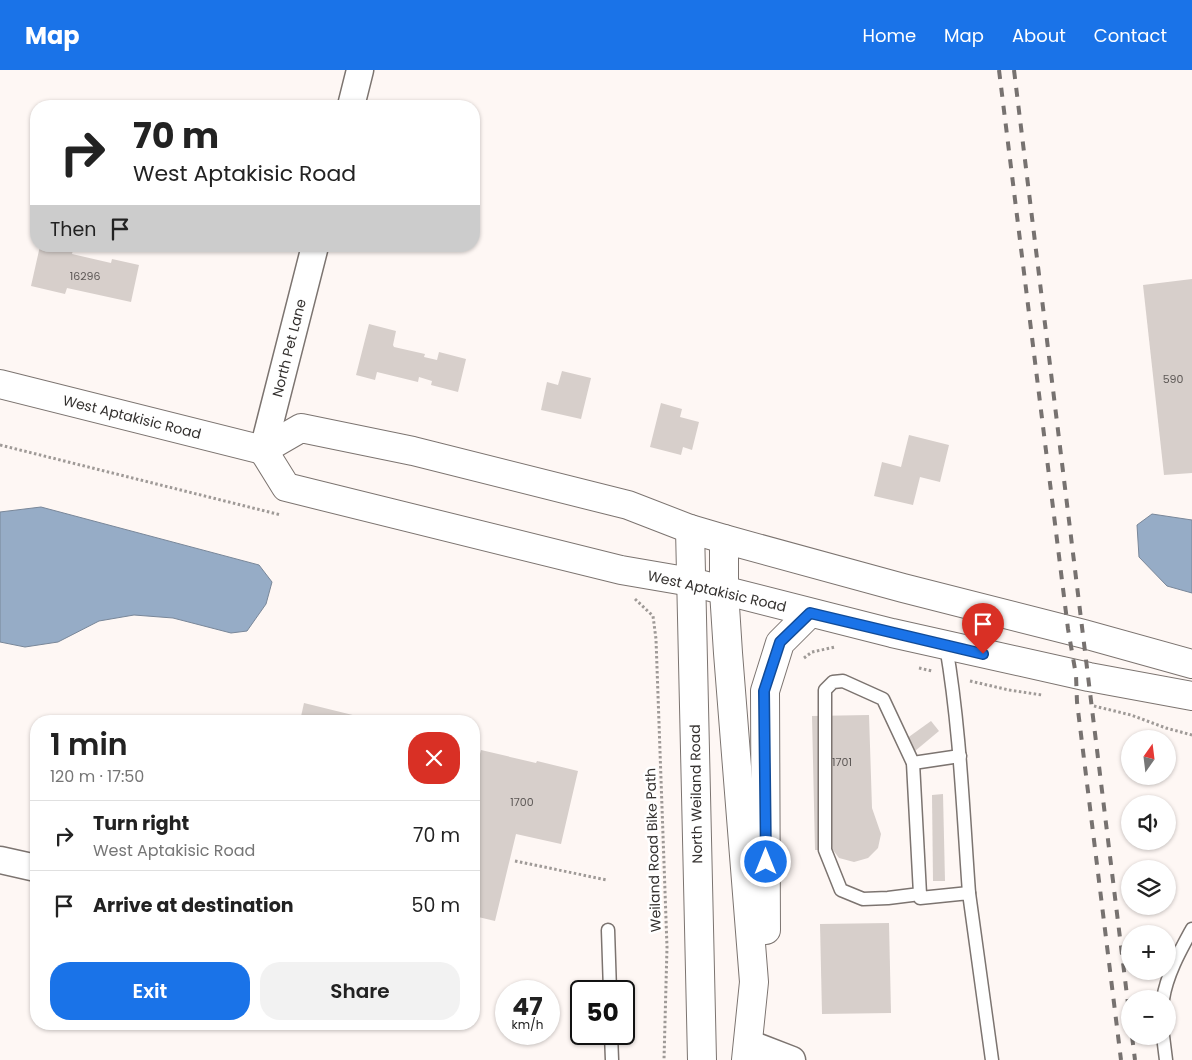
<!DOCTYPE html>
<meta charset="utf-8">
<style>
body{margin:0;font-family:Poppins,sans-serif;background:#f2f2f2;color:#222;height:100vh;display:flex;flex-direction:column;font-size:19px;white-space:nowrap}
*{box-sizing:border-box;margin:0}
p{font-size:16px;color:#767676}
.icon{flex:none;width:28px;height:28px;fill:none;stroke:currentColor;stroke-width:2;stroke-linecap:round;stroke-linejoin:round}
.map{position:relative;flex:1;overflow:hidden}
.side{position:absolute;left:30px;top:645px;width:450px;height:315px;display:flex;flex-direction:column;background:#fff;border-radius:20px;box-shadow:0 1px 4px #0004}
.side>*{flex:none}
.top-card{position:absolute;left:30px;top:30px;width:450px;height:152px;border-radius:20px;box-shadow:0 1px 4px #0004;background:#fff;color:#222;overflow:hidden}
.needle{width:32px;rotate:14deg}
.fabs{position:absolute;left:1121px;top:660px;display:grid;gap:10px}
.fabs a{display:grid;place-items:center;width:55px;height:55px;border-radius:50%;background:#fff;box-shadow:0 1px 4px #0004;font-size:25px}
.speed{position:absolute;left:495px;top:910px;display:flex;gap:10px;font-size:25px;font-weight:700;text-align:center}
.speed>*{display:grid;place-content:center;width:65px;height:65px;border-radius:50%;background:#fff;box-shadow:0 1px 4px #0004;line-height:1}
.speed small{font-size:12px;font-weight:400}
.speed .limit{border:2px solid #111;border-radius:8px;background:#fff;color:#111}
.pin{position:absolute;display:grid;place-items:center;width:42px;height:42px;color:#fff;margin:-51px -21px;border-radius:50% 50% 50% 0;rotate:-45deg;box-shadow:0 0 5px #0007}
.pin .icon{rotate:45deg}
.me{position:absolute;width:55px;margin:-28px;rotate:0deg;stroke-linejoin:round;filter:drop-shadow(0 0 4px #0008)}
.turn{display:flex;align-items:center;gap:18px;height:105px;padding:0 20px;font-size:22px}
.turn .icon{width:65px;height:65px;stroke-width:2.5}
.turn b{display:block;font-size:35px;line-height:42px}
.then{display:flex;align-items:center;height:48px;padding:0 20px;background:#0003;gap:10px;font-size:19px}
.round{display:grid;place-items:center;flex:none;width:52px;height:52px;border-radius:20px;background:#f2f2f2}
.head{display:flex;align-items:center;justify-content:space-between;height:85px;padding:0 20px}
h1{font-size:30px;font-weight:600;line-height:38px}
.primary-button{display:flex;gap:10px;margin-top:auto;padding:10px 20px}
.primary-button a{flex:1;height:58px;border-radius:20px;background:#1a73e8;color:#fff;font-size:20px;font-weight:600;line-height:58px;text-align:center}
.primary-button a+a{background:#f2f2f2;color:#222}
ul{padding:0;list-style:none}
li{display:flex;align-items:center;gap:15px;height:70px;padding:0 20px;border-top:1px solid #e0e0e0}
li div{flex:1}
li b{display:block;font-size:19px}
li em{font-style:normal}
header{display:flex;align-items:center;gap:30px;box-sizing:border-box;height:70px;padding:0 25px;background:#1a73e8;color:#fff}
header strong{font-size:24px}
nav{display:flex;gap:28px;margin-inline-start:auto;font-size:18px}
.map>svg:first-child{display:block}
</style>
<header>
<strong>Map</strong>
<nav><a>Home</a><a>Map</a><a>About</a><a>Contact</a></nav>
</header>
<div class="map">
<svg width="1192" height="990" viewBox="0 0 1192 990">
<rect width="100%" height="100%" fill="#fef7f4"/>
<!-- water -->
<g fill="#96acc6" stroke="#798799">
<path d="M41 437 259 495 272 512 266 534 247 561 231 563 173 548 134 545 99 551 58 572 25 577 0 572V442Z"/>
<path d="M1152 444 1192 450V523L1167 516 1139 487 1137 455Z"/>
</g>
<!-- building -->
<g fill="#d7cfcb">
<path d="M40 176H74L72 184 111 193 112 189 139 195 131 232 67 218 65 224 31 216Z"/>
<path d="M1192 209V403L1164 405 1143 215Z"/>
<path d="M369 254 396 261 393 275 394 277 425 284 424 287 437 290 439 282 466 289 458 322 431 315 432 311 419 307 418 312 377 302 375 310 356 305Z"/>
<path d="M562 301 591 308 581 349 541 340 547 312 558 315Z"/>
<path d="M661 333 682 339 680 347 699 352 692 380 683 377 681 385 650 377Z"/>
<path d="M909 365 949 375 940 412 920 407 913 435 874 426 882 392 901 397Z"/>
<path d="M304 633 377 651H300Z"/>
<path d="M869 645 872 738 881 764 878 778 868 788 854 792 839 788 833 780H815L812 646Z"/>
<path d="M931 651 939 661 915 681 906 669Z"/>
<path d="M474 666 480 667 477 683 480 684 481 680 536 693 537 691 578 701 561 774 516 764 495 851 474 846Z"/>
<path d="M943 724 945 811H933L932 725Z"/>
<path d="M889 853 891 943 822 944 820 854Z"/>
</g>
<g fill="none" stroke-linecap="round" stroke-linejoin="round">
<!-- lane casing -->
<g stroke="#7c7470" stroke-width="15">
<g id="lane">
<path d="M946 576C960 657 963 741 969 823"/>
<path d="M913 693 960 686"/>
<path d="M920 824 888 828 863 829 841 820 825 780V620L833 612 843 611 883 629 913 693 920 824V828L969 823 992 990"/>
<path d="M608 860 610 921"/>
<path d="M1163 929C1167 904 1180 881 1192 859"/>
<path d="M611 964 612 990"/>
<path d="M1163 966 1166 990"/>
</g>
</g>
<!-- street casing -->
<g stroke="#7c7470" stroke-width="29">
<g id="street">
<path d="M351 36 360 0"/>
<path d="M263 380 315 176"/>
<path d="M0 790 36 798"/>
<path d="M748 973 792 990"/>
</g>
</g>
<!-- secondary casing -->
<g stroke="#7c7470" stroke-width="30">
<g id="secondary">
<path d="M0 314 263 380 301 358 413 381 628 435 690 459 724 469 903 518 1084 564 1192 594"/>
<path d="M263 380 286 417 621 500 691 512 892 563 1089 607 1192 626"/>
<path d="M690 459 702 990"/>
<path d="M724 469V521L728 583 754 912 746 990"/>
<path d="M766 860 765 621 780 573 810 543"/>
</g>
</g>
<!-- path -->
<g stroke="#9f9a97" stroke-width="3" stroke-dasharray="2.5 2.5" stroke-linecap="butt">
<path d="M0 375 281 445"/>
<path d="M635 529 653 546 656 569 667 877 664 990"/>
<path d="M804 588 812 582 835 577"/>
<path d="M919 598 932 601"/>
<path d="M970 611 1009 620 1042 625"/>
<path d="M1094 636 1131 645 1166 658 1192 665"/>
<path d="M515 791 607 810"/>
</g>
<!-- lane -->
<use href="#lane" stroke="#fff" stroke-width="12"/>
<!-- street -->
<use href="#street" stroke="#fff" stroke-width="26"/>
<!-- secondary -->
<use href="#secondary" stroke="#fff" stroke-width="28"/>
<!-- rail -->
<g stroke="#777270" stroke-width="4" stroke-dasharray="9 9" stroke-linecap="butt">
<path d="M999 0 1068 559 1076 605 1077 632 1121 990"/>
<path d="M1014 0 1130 950"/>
<path d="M1132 966 1135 990"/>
</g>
</g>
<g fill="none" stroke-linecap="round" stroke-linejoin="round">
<!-- route casing -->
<g stroke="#114b97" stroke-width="12">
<path id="route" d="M766 792 764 621 780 572 810 543 983 584"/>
</g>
<!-- route -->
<use href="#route" stroke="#1a73e8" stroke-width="9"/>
</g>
<g text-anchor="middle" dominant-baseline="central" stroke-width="5" stroke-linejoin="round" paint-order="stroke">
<!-- number labels -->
<g font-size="11" fill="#5d5856">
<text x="85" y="206">16296</text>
<text x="1173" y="309">590</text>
<text x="842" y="692">1701</text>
<text x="522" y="732">1700</text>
</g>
<!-- street labels -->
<g font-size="14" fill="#34312f" stroke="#fff">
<text transform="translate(289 278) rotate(-76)">North Pet Lane</text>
<text transform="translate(132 347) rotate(14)">West Aptakisic Road</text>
<text transform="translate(717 521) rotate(13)">West Aptakisic Road</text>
<text transform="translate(696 724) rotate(-91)">North Weiland Road</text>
<text transform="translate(653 780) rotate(-92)">Weiland Road Bike Path</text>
</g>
</g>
</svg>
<div class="fabs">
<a><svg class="needle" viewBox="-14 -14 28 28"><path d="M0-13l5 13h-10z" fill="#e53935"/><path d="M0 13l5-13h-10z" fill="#767676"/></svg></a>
<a><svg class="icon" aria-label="sound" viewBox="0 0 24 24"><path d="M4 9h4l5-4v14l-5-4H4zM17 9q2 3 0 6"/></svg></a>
<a><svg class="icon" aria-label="layers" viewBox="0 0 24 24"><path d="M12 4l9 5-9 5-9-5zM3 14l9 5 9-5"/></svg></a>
<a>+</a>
<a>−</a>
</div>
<div class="speed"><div>47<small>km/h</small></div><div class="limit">50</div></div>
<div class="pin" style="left:983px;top:584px;background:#d93025"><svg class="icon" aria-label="arrive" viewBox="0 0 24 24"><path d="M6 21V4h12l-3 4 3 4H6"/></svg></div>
<svg class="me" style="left:766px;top:792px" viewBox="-20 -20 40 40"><circle r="17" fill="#1a73e8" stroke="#fff" stroke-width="3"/><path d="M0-11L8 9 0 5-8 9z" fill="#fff"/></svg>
<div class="top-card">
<div class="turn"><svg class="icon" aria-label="right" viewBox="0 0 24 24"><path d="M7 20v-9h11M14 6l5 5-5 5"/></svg><div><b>70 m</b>West Aptakisic Road</div></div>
<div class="then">Then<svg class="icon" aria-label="arrive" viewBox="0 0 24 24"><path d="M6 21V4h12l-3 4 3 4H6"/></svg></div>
</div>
<section class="side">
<div class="head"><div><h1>1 min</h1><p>120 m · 17:50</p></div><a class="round" style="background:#d93025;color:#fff"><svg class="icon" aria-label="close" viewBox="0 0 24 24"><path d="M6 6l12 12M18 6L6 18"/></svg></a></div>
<ul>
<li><svg class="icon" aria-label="right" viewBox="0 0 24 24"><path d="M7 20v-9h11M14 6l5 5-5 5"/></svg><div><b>Turn right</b><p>West Aptakisic Road</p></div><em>70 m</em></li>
<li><svg class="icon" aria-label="arrive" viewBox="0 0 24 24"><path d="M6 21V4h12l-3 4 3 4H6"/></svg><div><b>Arrive at destination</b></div><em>50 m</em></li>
</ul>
<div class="primary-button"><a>Exit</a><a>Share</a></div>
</section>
</div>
